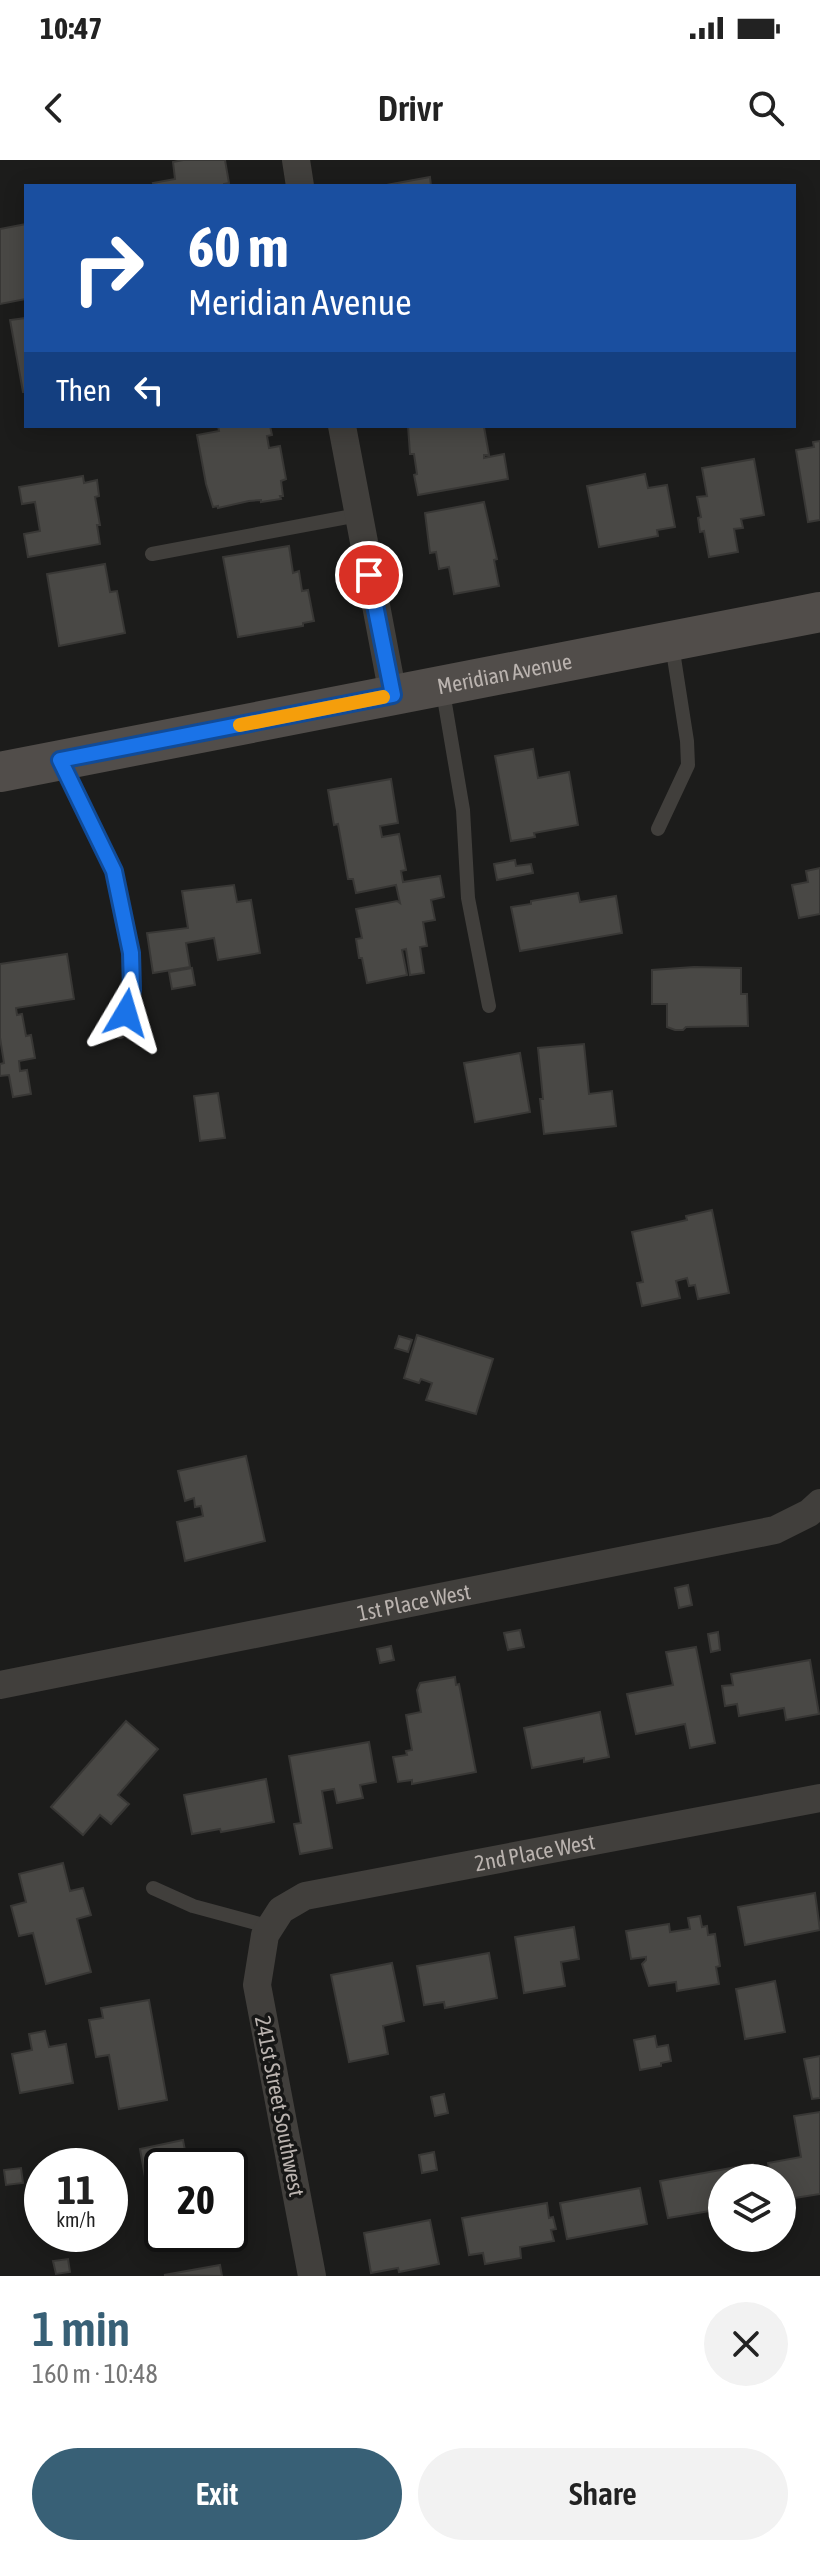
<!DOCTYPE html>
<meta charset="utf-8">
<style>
body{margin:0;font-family:"Asap Condensed",sans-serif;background:#f2f2f2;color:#222;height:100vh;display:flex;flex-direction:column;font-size:30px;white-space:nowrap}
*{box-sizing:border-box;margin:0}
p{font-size:26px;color:#767676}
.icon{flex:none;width:44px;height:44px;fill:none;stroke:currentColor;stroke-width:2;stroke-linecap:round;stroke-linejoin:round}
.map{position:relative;height:2116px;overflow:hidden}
.panel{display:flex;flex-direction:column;background:#fff;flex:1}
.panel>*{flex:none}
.top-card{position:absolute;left:24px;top:24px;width:772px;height:244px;border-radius:0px;box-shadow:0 4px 20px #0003;background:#1a4fa0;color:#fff;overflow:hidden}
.fabs{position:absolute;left:708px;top:2004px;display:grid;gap:16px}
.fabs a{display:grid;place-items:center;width:88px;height:88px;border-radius:50%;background:#fff;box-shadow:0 4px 20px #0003;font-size:40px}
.speed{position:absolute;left:24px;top:1988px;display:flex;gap:16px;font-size:40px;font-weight:700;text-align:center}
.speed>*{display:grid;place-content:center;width:104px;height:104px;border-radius:50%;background:#fff;box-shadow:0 4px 20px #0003;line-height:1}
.speed small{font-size:20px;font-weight:400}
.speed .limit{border:4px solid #111;border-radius:12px;background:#fff;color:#111}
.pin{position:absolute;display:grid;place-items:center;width:68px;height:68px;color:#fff;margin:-34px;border:4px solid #fff;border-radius:50%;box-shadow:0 2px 8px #0007}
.me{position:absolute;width:88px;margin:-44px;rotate:7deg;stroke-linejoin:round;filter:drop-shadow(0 0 6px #0008)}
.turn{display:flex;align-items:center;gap:28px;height:168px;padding:0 32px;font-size:36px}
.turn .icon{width:104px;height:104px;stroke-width:2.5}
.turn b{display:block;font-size:56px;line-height:68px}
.then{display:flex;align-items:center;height:76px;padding:0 32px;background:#0003;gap:16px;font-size:30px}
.round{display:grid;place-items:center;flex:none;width:84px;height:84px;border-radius:42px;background:#f2f2f2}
.overview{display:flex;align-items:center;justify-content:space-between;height:136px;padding:0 32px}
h1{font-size:48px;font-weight:600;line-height:60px;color:#386076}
.primary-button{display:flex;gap:16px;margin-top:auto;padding:16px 32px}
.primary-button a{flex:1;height:92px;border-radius:48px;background:#386076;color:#fff;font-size:32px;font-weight:600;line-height:92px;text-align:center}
.primary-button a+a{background:#f2f2f2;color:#222}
.status{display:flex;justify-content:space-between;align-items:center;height:56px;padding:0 40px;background:#fff;direction:ltr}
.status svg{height:22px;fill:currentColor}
header{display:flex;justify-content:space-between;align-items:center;height:104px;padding:0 32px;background:#fff;font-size:36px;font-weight:600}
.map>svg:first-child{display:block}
</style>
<div class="status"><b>10:47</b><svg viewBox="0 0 49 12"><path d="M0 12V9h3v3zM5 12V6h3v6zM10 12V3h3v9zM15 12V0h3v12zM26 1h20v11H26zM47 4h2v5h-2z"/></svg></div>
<header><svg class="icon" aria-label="back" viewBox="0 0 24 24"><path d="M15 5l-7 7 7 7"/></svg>Drivr<svg class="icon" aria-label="search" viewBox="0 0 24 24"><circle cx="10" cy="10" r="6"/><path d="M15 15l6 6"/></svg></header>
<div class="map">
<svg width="820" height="2116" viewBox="0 0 820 2116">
<rect width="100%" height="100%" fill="#1c1c1b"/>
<!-- building -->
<g fill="#494845" stroke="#383735" stroke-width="2">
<path d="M183 0H225L229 23 224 24V26H154L153 23 175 19 173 2Z"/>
<path d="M430 17 431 26H381Z"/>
<path d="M26 64V139L0 144V69Z"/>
<path d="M26 158V232H23L10 160Z"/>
<path d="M218 266H270L272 275 267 276 269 288 280 286 286 319 281 321 283 336H280L281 339 261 342V340L249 341 218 348V346L213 347 206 324 197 275 219 271Z"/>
<path d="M408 266 484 267 489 295H484V298L504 294 508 319 418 335 414 315 417 314 414 294H410Z"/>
<path d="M820 281V360L808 362 796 290 814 287 813 282Z"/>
<path d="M754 299 764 355 741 359 743 368 734 369 738 392 709 397 704 371 700 372 698 358 701 357 697 337 707 336 702 308Z"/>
<path d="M645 314 648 328 667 325 675 367 657 370 658 376 599 387 587 326Z"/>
<path d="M83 316 84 323 97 320 99 336 95 337 100 365H97L100 384 28 397 24 374 40 371 35 342 22 344 19 327Z"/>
<path d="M484 342 497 399 494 400 499 426 454 434 449 407 439 409 436 392 430 393 425 353Z"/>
<path d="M289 386 293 413 299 411 302 431 308 430 314 461 303 463V466L238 477 223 397Z"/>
<path d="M105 404 110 432 117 431 125 473 59 486 47 414Z"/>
<path d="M533 589 538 618 569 612 578 665 534 673 535 677 511 681 495 596Z"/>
<path d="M391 619 398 663 380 666 382 677 399 674 406 710 401 711 403 722 440 716 444 737 431 740 435 760 423 762 427 786 420 787 424 813 410 815 406 789 402 790 407 815 367 823 362 798H359L356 779 362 778 356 749 397 741 400 743 396 725 356 733 353 719H348L338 664 334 665 328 630Z"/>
<path d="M515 700 516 706 531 704 533 713 497 720 494 704Z"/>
<path d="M820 708V754L799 758 792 725 808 722 806 711Z"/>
<path d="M234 725 237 742 251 740 260 793 218 800 214 778 186 783 190 807 153 813 147 773 188 768 182 731Z"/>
<path d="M578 733 580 742 616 736 622 773 520 791 511 747 531 744V741Z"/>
<path d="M67 794 74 839 16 848 17 855 22 854 26 876 31 875 35 898 19 901 20 911 27 910 31 934 13 937 9 915 0 916V904L4 903 0 878V804Z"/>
<path d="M694 807 741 808V834H747L748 866 686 867 683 870H675L667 867V844H652V810Z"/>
<path d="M192 808 195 825 172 829 169 812Z"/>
<path d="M584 884 589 934 612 931 616 966 544 974 540 939H543L538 888Z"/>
<path d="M520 893 530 952 475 962 464 903Z"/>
<path d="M218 933 225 978 200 981 194 936Z"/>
<path d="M712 1050 729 1133 698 1139 695 1125 689 1126 687 1118 676 1121 680 1138 642 1146 637 1123 643 1122 632 1072 687 1060 686 1056Z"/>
<path d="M417 1175 493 1199 476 1254 426 1240 432 1223 421 1219 419 1223 404 1218Z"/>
<path d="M399 1176 412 1180 408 1192 395 1188Z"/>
<path d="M246 1296 265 1381 185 1401 177 1362 203 1356 201 1346 195 1347 194 1338 185 1341 178 1311Z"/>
<path d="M688 1425 692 1445 679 1448 675 1428Z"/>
<path d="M520 1470 524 1487 508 1490 504 1473Z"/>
<path d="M718 1472 720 1490 711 1492 708 1474Z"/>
<path d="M391 1486 394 1500 380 1503 377 1489Z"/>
<path d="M696 1487 715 1583 690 1588 685 1564 636 1574 627 1534 673 1525 666 1492Z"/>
<path d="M810 1500 819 1554 786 1560 784 1548 739 1556 737 1544 725 1546 722 1526 733 1525 731 1514Z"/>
<path d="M455 1517 456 1525 459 1524 476 1612 412 1624V1620L398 1622 393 1597 407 1595 406 1591 412 1590 406 1555 421 1552 417 1530 420 1523Z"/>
<path d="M600 1552 609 1597 584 1602V1598L532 1608 524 1568Z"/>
<path d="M126 1561 158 1589 118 1635 129 1644 111 1664 100 1655 83 1675 51 1647Z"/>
<path d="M369 1582 376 1622 360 1625 363 1638 337 1643 334 1629 322 1631 332 1688 300 1694 294 1664 301 1663 289 1596Z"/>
<path d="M266 1619 274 1662 221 1672 220 1669 192 1674 184 1635Z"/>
<path d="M63 1703 70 1731 83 1728 91 1755 77 1759 91 1812 46 1824 33 1773 19 1776 11 1746 26 1742 19 1714Z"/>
<path d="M815 1733 820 1770 745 1785 738 1747Z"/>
<path d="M700 1756 702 1767 707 1766 708 1775 715 1774 720 1806 716 1807 719 1824 677 1831 676 1822 649 1826 642 1804 646 1800V1797L631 1799 626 1771 669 1764 670 1772 690 1769 688 1758Z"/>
<path d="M574 1767 579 1799 561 1802 565 1826 524 1833 515 1777Z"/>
<path d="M489 1793 497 1838 445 1848 444 1842 424 1845 417 1806Z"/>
<path d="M392 1803 404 1861 383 1866 388 1894 349 1902 331 1815Z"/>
<path d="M775 1821 785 1872 745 1879 736 1829Z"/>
<path d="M149 1840 167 1940 119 1949 109 1895 96 1897 89 1860 103 1858 101 1848Z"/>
<path d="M45 1871 49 1887 66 1884 73 1923 20 1933 12 1894 32 1890 29 1874Z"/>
<path d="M655 1876 657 1887 668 1885 671 1901 661 1903V1906L640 1910 634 1880Z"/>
<path d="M820 1896V1938L812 1939 804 1899Z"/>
<path d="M444 1934 448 1953 435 1956 431 1937Z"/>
<path d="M820 1952V2034L782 2040V2018H771L768 2003 801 1997 794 1956Z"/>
<path d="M183 1980 188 2006H162V2061L153 2062 140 1989Z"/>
<path d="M434 1992 437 2010 422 2013 419 1995Z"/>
<path d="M753 2004 755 2018H722V2049L668 2058 660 2021Z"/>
<path d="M21 2008 23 2023 6 2025 4 2010Z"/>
<path d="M640 2028 647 2064 567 2079 560 2043Z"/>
<path d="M547 2043 549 2058 553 2057 556 2069 551 2070 554 2081 520 2087 521 2098 485 2104 483 2093 469 2095 462 2058Z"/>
<path d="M430 2060 439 2104 399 2112 398 2108 371 2113 364 2073Z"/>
<path d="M68 2099 70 2112 56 2114 53 2101Z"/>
<path d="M220 2105 222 2116 164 2115Z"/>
</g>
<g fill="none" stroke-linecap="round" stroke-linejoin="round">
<!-- lane -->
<g stroke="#413f3c" stroke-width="14">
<path d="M152 394 358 355"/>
<path d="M442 526 463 650 468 738 489 846"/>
<path d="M62 604 114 711 131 793 132 830 120 872"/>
<path d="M658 669 688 605 687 581 672 485"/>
<path d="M153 1728 193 1746 271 1767"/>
</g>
<!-- street -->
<g stroke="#413f3c" stroke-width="28">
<path d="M296 0 300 26"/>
<path d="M342 266 393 535"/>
<path id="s1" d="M0 1525 775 1370 809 1353 820 1343"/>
<path id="s2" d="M312 2116 257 1825 265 1775 281 1750 305 1736 820 1638"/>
</g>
<!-- secondary -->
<path stroke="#514d4a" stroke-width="40" id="s3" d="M0 612 820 452"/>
</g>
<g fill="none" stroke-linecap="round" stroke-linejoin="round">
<!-- route casing -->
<g stroke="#114b97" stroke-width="20">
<path id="route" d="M126 853 132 830 131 793 114 711 60 600 393 535 369 415"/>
</g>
<!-- route -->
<use href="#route" stroke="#1a73e8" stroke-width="14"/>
<!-- slow -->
<path stroke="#f59e0b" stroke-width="14" d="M240 565 383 537"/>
</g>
<g text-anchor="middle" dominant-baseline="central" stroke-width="7" stroke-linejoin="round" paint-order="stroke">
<!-- street labels -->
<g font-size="22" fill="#bab3af" stroke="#171716">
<text stroke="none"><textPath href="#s3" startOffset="514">Meridian Avenue</textPath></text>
<text stroke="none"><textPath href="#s1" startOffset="422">1st Place West</textPath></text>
<text stroke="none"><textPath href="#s2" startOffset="638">2nd Place West</textPath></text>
<text transform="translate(280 1946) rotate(79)">241st Street Southwest</text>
</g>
</g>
</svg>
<div class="fabs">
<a><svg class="icon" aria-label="layers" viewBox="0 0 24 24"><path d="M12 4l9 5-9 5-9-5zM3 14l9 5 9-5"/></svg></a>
</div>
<div class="speed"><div>11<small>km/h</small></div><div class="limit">20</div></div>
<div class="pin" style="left:369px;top:415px;background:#d93025"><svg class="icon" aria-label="arrive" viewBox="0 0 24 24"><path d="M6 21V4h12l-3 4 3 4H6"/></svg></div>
<svg class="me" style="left:126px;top:853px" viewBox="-20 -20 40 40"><path d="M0-17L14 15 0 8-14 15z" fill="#1a73e8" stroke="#fff" stroke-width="4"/></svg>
<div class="top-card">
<div class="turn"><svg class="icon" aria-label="right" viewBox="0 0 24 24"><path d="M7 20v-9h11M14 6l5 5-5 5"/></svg><div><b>60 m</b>Meridian Avenue</div></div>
<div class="then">Then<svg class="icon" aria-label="left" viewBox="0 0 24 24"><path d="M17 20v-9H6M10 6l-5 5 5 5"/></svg></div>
</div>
</div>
<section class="panel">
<div class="overview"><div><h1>1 min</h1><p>160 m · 10:48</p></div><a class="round"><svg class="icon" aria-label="close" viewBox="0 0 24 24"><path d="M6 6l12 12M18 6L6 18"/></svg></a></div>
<div class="primary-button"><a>Exit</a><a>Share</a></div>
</section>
